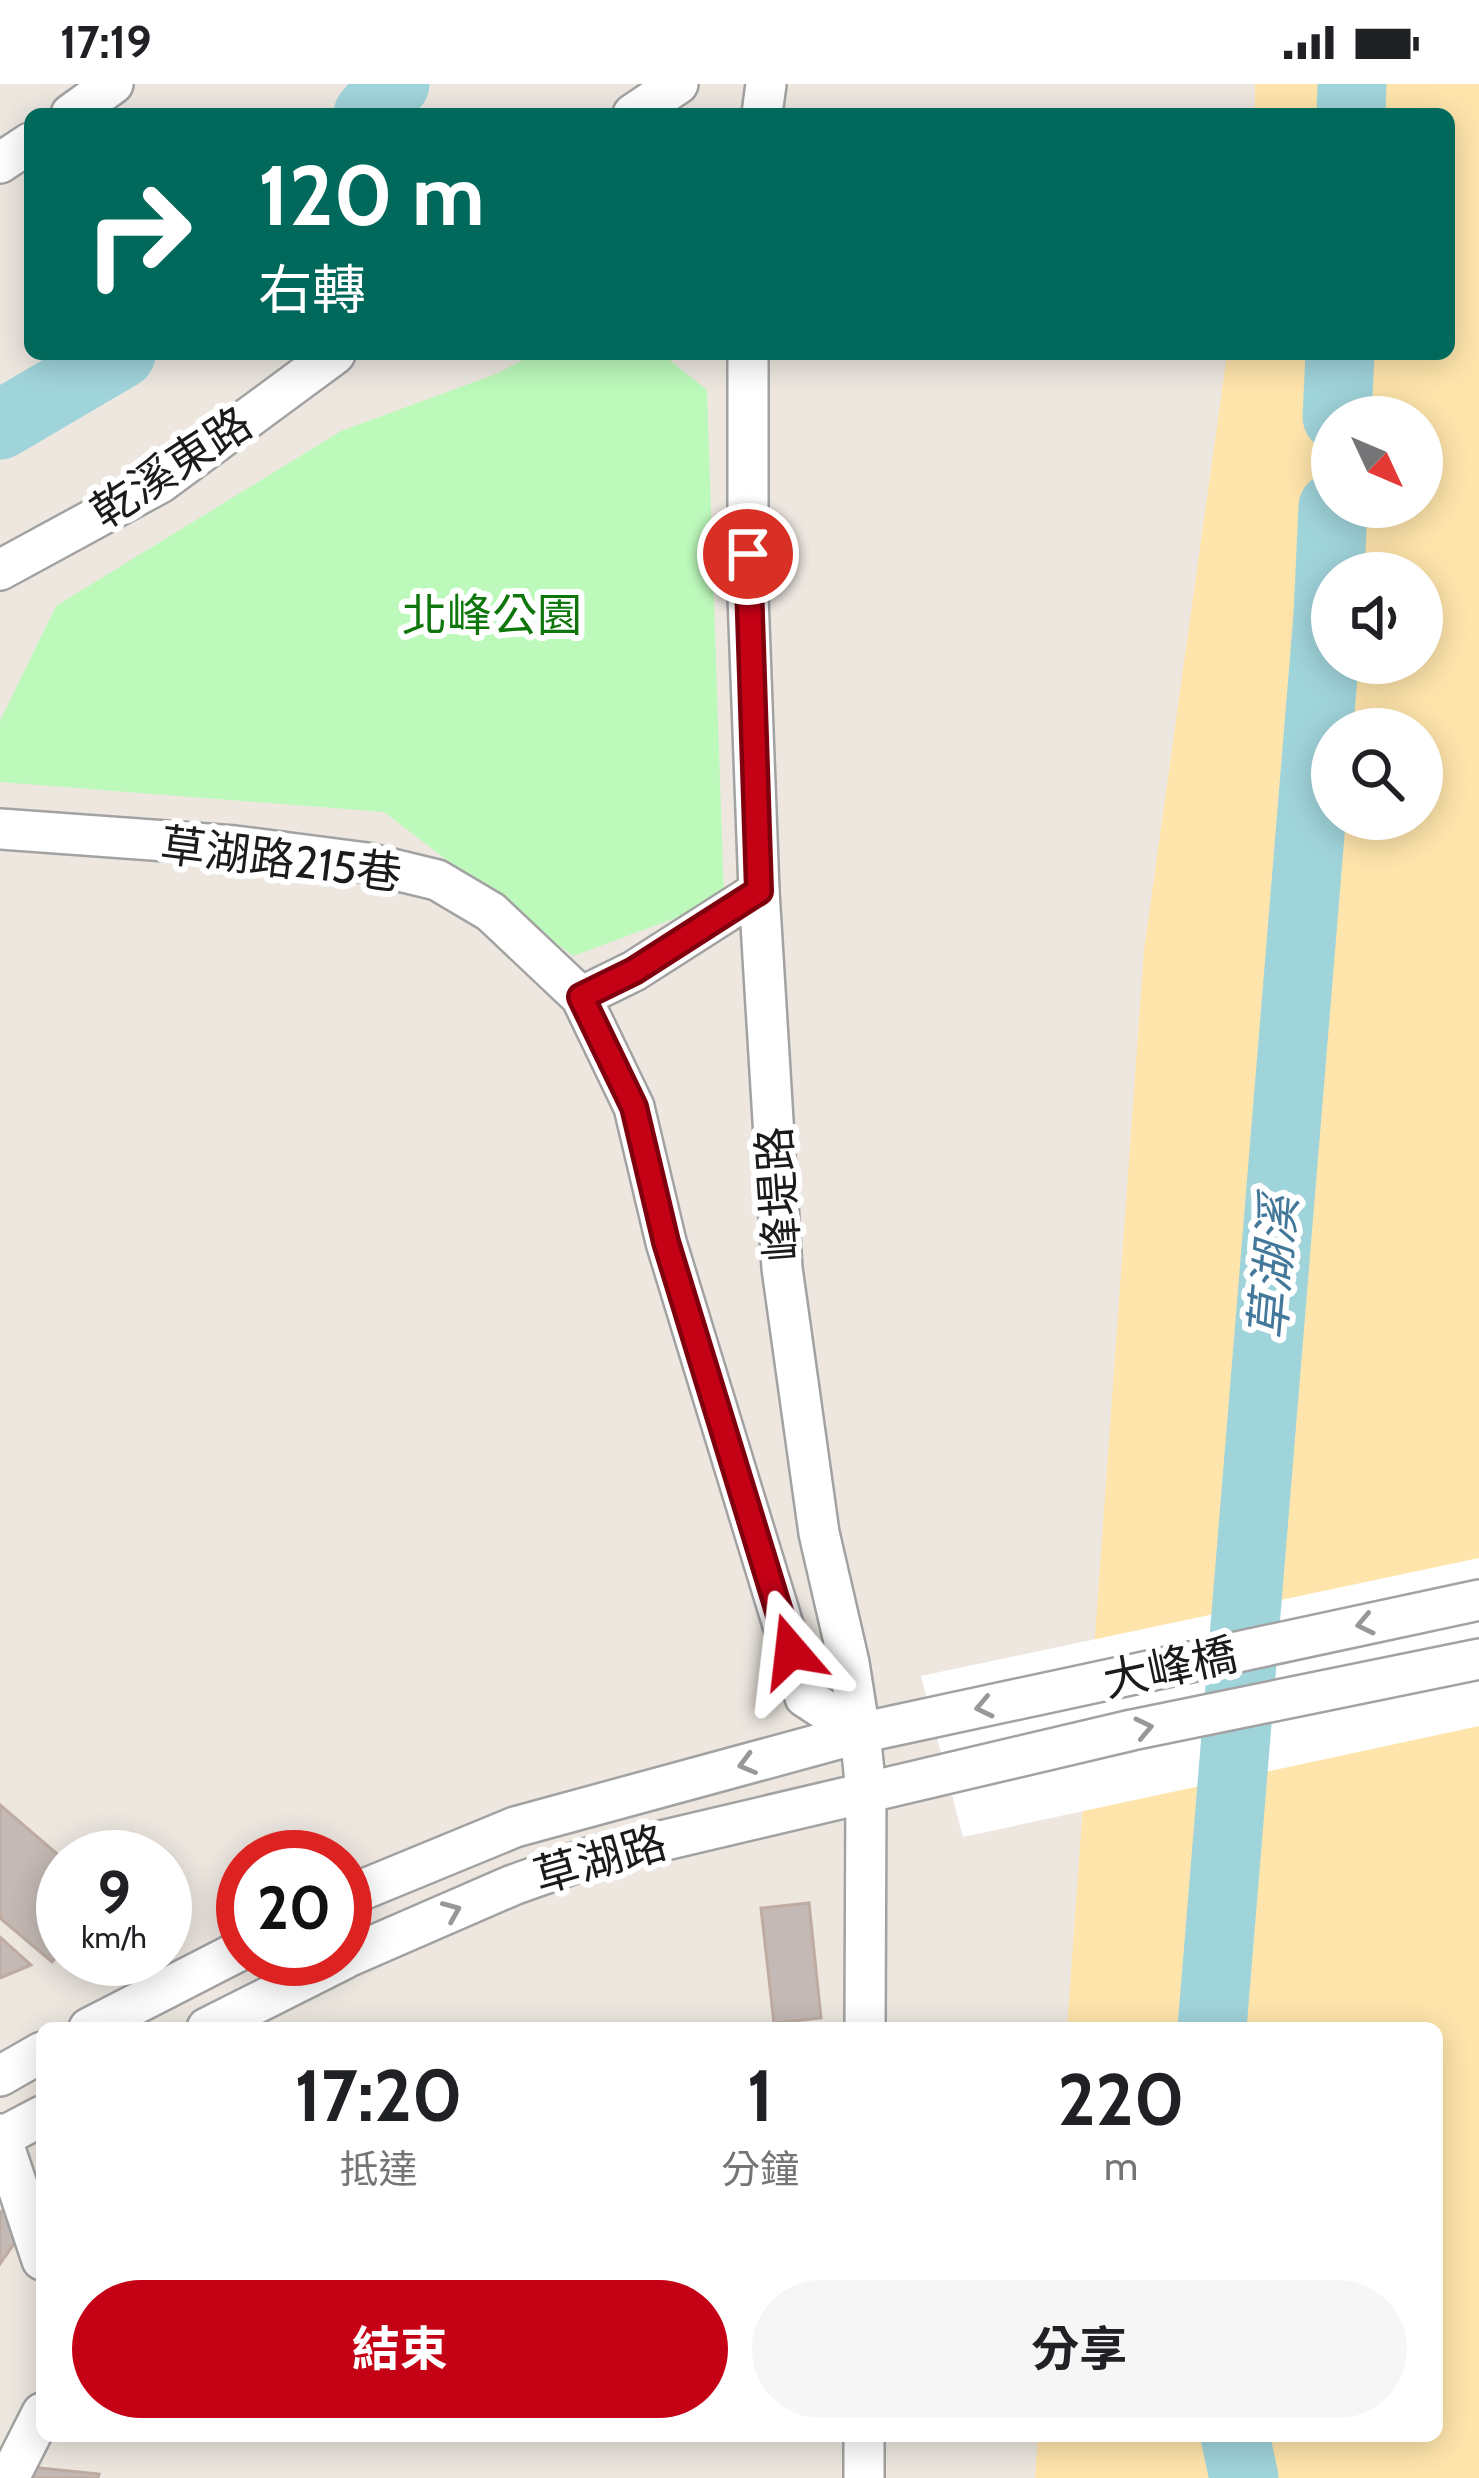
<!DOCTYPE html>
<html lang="zh-TW">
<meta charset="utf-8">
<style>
body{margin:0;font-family:Cabin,"Noto Sans TC",sans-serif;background:#f6f6f6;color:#202124;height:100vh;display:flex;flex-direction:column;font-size:45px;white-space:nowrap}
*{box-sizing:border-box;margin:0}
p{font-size:39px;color:#757577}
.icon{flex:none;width:66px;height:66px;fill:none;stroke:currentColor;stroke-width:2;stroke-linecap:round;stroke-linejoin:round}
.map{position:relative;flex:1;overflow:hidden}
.sheet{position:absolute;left:36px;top:1938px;width:1407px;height:420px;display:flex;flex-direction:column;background:#fff;border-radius:18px;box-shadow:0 6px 30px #0003}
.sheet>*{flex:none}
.guide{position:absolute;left:24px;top:24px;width:1431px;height:252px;border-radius:18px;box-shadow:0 6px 30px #0003;background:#00695c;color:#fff;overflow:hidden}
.needle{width:78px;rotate:134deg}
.buttons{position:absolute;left:1311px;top:312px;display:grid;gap:24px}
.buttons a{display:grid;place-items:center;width:132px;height:132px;border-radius:50%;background:#fff;box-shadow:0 6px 30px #0003;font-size:60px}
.speed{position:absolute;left:36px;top:1746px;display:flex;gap:24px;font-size:60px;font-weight:700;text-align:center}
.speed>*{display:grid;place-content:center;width:156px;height:156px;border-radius:50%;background:#fff;box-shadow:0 6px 30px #0003;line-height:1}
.speed small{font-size:30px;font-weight:400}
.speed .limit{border:18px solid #d22;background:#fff;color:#111}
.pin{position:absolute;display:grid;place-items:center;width:102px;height:102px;color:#fff;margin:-51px;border:6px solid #fff;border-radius:50%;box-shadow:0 3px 12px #0007}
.me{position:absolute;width:132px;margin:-66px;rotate:343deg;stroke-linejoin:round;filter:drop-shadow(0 0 9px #0008)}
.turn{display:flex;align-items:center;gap:42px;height:252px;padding:0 36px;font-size:54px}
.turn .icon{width:156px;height:156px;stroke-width:2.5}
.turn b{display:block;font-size:84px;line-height:102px}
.eta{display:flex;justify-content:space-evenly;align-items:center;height:204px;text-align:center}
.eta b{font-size:72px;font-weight:700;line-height:84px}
.action{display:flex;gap:24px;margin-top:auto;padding:24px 36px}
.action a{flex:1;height:138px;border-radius:72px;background:#c50116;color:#fff;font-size:48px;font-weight:700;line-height:138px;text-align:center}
.action a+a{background:#f6f6f6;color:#202124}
.status{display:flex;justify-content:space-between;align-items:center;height:84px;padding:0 60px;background:#fff;direction:ltr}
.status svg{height:33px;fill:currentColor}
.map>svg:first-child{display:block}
</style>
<div class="status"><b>17:19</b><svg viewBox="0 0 49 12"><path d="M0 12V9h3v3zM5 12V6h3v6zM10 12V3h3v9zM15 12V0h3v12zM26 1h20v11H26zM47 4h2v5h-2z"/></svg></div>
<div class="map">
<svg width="1479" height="2394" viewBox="0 0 1479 2394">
<rect width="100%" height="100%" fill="#ede7e0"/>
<!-- sand -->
<path fill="#ffe5ac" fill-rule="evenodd" d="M1255 0H1479V2394H1035L1038 2352H1437V1944H1067L1144 866 1227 270H1449V30H1255ZM1332 333H1422V423H1332ZM1332 489H1422V579H1332ZM1332 645H1422V735H1332Z"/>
<!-- park -->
<path fill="#bdf9bb" d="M534 270H662L707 306 724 816 573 872 384 728 0 698V637L56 522 341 347 496 290Z"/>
<!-- pier -->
<path fill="#fff" d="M1479 1474V1642L963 1753 921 1592Z"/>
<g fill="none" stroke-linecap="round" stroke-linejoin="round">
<!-- river -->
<g stroke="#a0d4db" stroke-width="69">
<path d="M368 30 395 0"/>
<path d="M1351 30 1352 0"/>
<path d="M1337 333 1340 270"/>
<path d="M0 341 121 270"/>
<path d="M1212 1944 1328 531 1333 423"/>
<path d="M1235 2352 1244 2394"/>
</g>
</g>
<!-- building -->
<g fill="#c4b9b4" stroke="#beaca3" stroke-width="3">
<path d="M0 1721 63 1775V1865L52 1878 0 1834Z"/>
<path d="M809 1819 821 1934 774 1939 761 1824Z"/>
<path d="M0 1853 31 1881 0 1894Z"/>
<path d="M3 2126 23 2147 0 2180V2129Z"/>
<path d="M20 2382 99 2390 98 2394H18Z"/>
</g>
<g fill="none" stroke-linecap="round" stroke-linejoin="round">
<!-- minor casing -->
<g stroke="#a2a2a2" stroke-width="44">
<g id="minor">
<path d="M71 30 113 0"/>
<path d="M633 30 678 0"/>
<path d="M762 30 766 0"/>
<path d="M0 79 30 59"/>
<path d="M748 270V512L759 807 782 1184 819 1449 849 1579 860 1649 866 1707 865 1944"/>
<path d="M0 486 160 399 335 270"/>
<path d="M0 745 235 762 367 779 437 796 491 828 581 913 634 1023 666 1158 805 1613 860 1649"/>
<path d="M581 913 634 887 759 807"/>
<path d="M345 1813 515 1743 860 1649 1479 1516"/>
<path d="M345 1874 513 1801 589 1774 1132 1646 1479 1575"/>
<path d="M89 1944 243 1865"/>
<path d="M207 1944 344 1875"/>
<path d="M0 1992 42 1968"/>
<path d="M0 2050 42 2176"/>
<path d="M0 2054 42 2032"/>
<path d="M9 2394 42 2329"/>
<path d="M864 2394V2352"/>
</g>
</g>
<!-- minor -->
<use href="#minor" stroke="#fff" stroke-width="39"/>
</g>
<!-- one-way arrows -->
<defs><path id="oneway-chevron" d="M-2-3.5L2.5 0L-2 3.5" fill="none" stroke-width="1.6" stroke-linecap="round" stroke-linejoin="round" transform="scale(3)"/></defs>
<g stroke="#989898">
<use href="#oneway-chevron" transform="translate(1365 1540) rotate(168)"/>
<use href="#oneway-chevron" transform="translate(984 1623) rotate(168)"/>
<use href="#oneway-chevron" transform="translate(1144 1644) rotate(-12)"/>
<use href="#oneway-chevron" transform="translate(747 1680) rotate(165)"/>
<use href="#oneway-chevron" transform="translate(452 1827) rotate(-23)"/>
</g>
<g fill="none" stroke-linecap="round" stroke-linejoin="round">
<!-- route casing -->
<g stroke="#80010e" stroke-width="30">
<path id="route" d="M748 470 759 807 634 887 581 913 634 1023 666 1158 791 1567"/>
</g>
<!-- route -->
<use href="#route" stroke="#c50116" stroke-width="21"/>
</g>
<g text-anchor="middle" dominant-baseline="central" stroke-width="12" stroke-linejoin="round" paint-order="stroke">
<!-- street labels -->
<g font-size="45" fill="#1b1b1b" stroke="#fff">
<text transform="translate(171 383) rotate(-33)">乾溪東路</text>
<text transform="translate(281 775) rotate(7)">草湖路215巷</text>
<text transform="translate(778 1110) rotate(-94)">峰堤路</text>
<text transform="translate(1170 1583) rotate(-12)">大峰橋</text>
<text transform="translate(600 1775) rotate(-16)">草湖路</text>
</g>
<!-- park labels -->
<g font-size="45" fill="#0e760b" stroke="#fff">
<text x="492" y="531">北峰公園</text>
</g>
<!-- water labels -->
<g font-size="48" font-style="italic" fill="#43789a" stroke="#fff">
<text transform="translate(1273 1184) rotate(-85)">草湖溪</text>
</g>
</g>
</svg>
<div class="buttons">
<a><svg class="needle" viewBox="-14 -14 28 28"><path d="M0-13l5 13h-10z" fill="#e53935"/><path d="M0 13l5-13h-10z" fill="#757577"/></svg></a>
<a><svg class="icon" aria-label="sound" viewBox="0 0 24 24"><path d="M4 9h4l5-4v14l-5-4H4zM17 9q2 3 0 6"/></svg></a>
<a><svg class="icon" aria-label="search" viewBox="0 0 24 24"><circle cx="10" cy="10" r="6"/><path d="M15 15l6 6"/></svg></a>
</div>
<div class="speed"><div>9<small>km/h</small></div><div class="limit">20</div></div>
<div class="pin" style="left:748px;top:470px;background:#d93025"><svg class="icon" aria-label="arrive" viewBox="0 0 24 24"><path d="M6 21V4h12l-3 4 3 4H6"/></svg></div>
<svg class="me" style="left:791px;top:1567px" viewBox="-20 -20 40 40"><path d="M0-17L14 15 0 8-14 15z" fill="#c50116" stroke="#fff" stroke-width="4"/></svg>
<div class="guide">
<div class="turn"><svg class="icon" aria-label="right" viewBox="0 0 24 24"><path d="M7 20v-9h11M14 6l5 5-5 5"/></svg><div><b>120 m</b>右轉</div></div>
</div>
<section class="sheet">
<div class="eta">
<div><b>17:20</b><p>抵達</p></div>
<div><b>1</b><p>分鐘</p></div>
<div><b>220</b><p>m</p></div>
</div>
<div class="action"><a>結束</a><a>分享</a></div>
</section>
</div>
